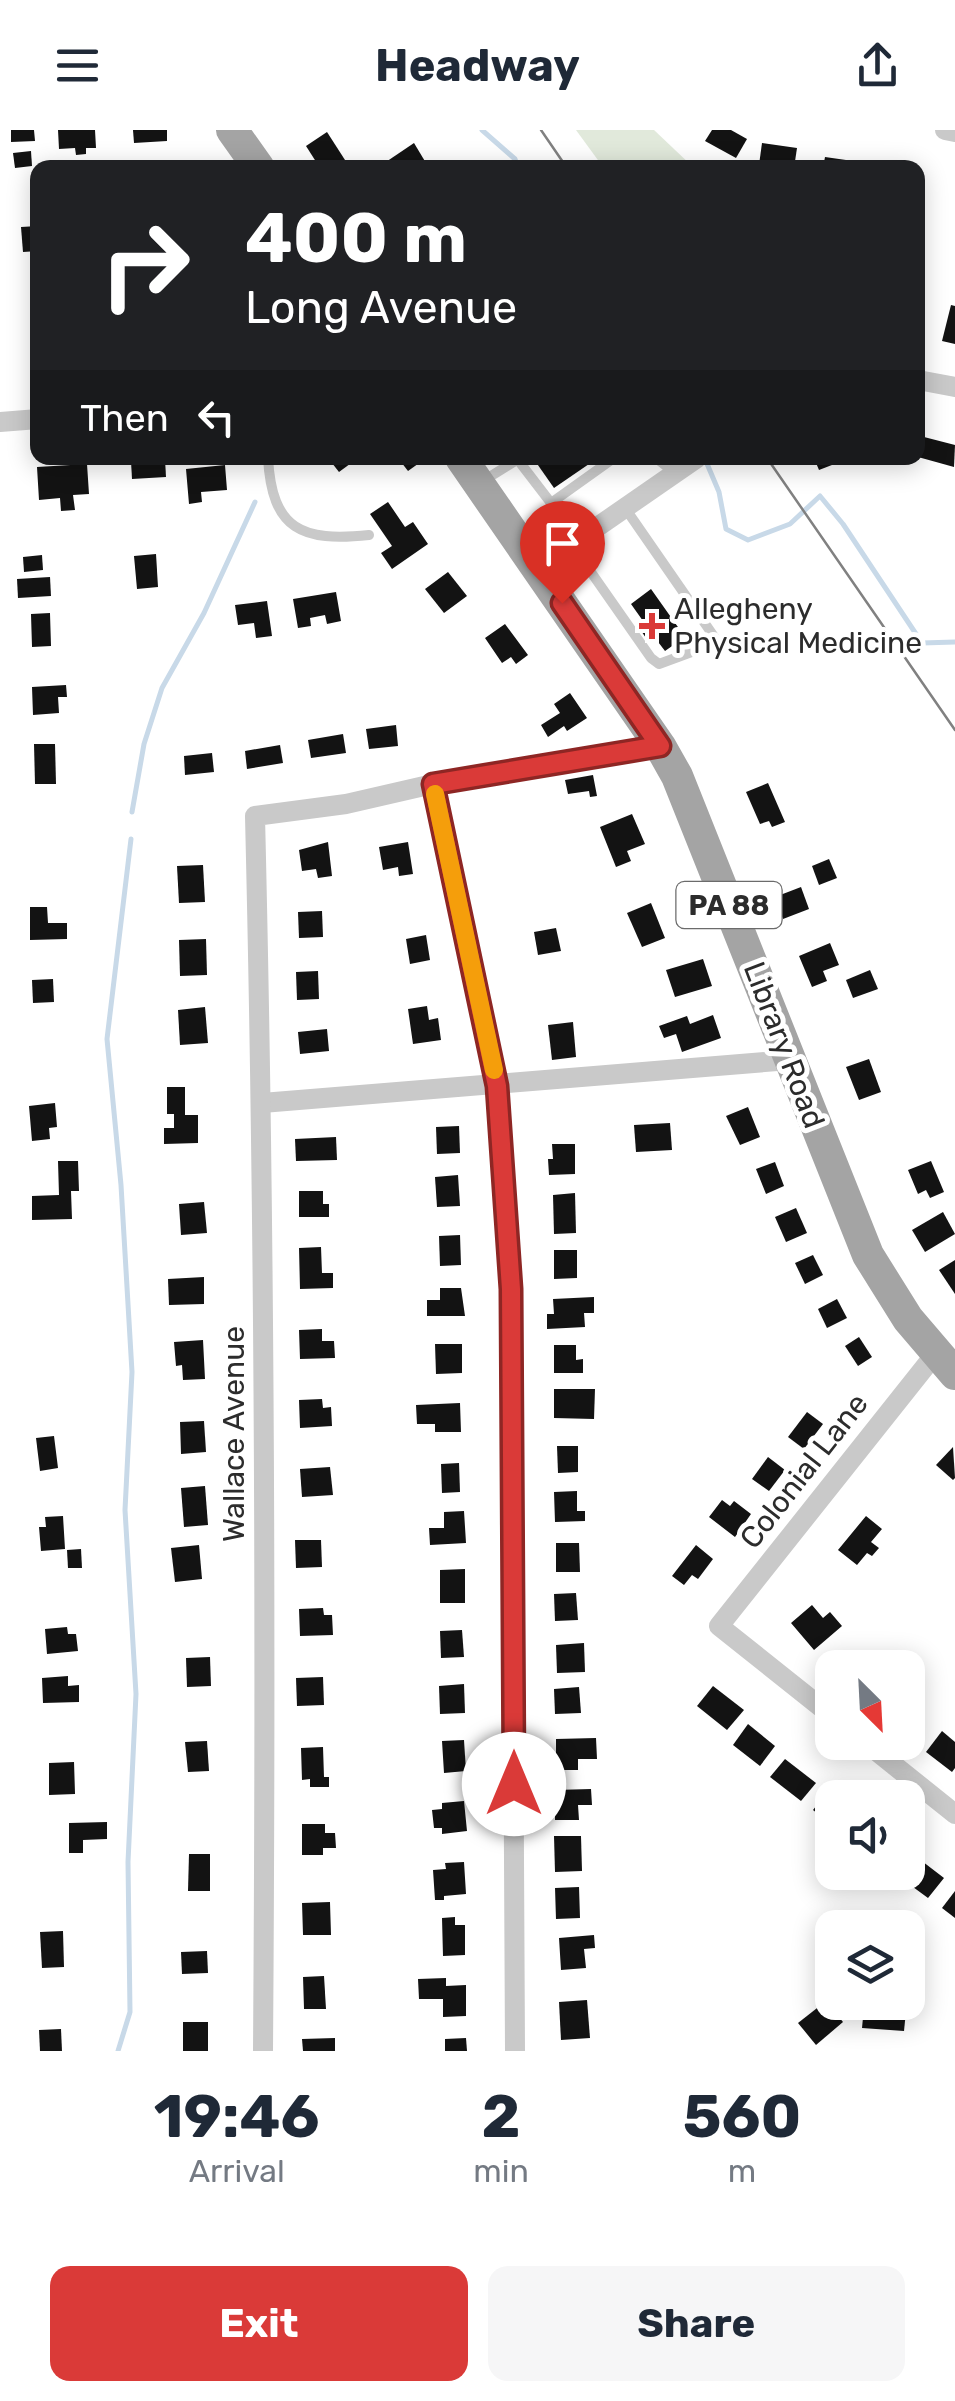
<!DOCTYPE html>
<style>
body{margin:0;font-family:Rubik,sans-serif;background:#f6f6f7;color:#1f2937;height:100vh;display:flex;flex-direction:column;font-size:38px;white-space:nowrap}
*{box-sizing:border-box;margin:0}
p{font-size:32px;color:#747a83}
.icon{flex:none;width:55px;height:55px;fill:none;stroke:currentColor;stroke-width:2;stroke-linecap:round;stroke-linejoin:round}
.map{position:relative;height:1921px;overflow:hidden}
.drawer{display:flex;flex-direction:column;background:#fff;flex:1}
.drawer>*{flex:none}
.hud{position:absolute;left:30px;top:30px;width:895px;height:305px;border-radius:20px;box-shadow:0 5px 25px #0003;background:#202124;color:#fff;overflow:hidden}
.needle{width:65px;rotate:156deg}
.tools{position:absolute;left:815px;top:1520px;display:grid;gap:20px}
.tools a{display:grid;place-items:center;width:110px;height:110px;border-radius:20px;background:#fff;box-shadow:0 5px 25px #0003;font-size:50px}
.pin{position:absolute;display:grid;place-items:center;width:85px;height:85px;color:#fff;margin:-102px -42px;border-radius:50% 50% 50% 0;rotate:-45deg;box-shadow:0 0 10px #0007}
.pin .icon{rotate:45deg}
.me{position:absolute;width:110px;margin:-55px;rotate:0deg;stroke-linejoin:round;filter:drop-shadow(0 0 8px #0008)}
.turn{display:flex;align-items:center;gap:35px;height:210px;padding:0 50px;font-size:45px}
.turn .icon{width:130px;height:130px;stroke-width:2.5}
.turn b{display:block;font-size:70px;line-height:85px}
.then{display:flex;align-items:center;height:95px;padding:0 50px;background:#0003;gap:20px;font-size:38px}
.eta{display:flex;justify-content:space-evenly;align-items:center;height:170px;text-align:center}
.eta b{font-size:60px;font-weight:700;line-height:70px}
.action{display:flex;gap:20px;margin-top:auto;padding:20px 50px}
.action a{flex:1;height:115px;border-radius:20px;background:#da3a38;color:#fff;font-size:40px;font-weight:700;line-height:115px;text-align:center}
.action a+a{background:#f6f6f7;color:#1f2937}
header{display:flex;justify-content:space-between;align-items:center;height:130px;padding:0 50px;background:#fff;font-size:45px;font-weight:700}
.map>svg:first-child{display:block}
</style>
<header><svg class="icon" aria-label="menu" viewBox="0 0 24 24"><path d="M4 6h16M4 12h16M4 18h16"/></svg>Headway<svg class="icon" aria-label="share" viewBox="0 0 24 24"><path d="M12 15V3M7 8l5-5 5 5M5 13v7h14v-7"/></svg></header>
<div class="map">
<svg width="955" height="1921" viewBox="0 0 955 1921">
<rect width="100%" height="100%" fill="#fff"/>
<!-- green -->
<path fill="#e1e9db" d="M576 0H654L693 37H603Z"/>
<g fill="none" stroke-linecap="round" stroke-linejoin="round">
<!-- stream -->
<g stroke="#c8d9e8" stroke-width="5">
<path d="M482 0 515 29 518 38"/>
<path d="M705 329 719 362 726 399 748 410 790 394 820 366 843 394 922 513 955 512"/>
<path d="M132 682 144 614 162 558 204 483 255 372"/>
<path d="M118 1921 130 1882 128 1732 136 1564 125 1380 132 1242 121 1055 107 909 131 709"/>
</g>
</g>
<!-- building -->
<g fill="#131313">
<path d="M11 0H34L35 11 11 12Z"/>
<path d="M58 0H95L96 18H86V24L76 25 75 18 59 19Z"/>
<path d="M133 0H167V11L134 13Z"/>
<path d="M712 0H731L747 9 736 28 705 11Z"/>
<path d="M327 2 345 30 333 38H320L306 16Z"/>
<path d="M414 13 429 38H377Z"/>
<path d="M762 13 797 18 794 38 759 35Z"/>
<path d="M31 21 32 36 15 38 13 23Z"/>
<path d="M825 27 860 32 859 38H823Z"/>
<path d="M38 96V121L23 122 21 97Z"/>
<path d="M951 175 955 176V214L942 211Z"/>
<path d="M32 204H38V238H33Z"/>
<path d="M924 307 955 315 954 337 918 327Z"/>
<path d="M328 328H358L339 342Z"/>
<path d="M398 328H420L422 331 408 341Z"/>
<path d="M533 328H585L589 334 554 358Z"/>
<path d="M814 328H850L819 340Z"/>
<path d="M165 329 166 347 132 349 131 331Z"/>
<path d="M87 334 89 364 73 365 75 380 61 381 60 368 39 370 37 337Z"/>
<path d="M225 335 227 360 201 362 202 372 189 374 186 339Z"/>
<path d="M388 372 405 397 413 392 428 414 392 439 381 423 392 416 370 384Z"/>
<path d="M156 424 158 457 137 459 134 426Z"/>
<path d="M42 425 43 440 24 442 23 427Z"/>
<path d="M448 442 467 466 444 483 425 459Z"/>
<path d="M50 447 51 466 18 468 17 449Z"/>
<path d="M651 459 685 507 665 521 652 504 646 508 637 495 643 491 631 474Z"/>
<path d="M336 462 341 491 327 494 325 485 310 488 311 496 298 498 293 469Z"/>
<path d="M267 471 272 506 256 508 254 493 238 495 235 475Z"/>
<path d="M50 483 51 516 32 517 31 484Z"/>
<path d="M505 494 528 525 516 534 511 527 502 533 485 508Z"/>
<path d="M66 555 67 567H58L59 583 33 585 32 557Z"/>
<path d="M570 563 587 588 567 601 564 596 548 607 541 595 560 583 554 574Z"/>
<path d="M396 595 398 616 369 619 366 599Z"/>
<path d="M343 604 346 623 311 628 308 610Z"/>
<path d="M34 614H55L56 654H35Z"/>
<path d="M280 615 283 633 247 639 245 621Z"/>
<path d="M212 623 214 642 185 645 184 626Z"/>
<path d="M593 645 597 666 590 667 589 661 568 664 565 650Z"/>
<path d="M768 653 785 692 772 697 769 691 760 694 746 662Z"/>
<path d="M632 684 645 714 627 721 631 731 616 737 600 697Z"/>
<path d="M328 712 332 746 318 748 316 739 302 741 299 720Z"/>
<path d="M408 712 413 744 399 746 398 737 383 740 379 717Z"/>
<path d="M829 729 837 748 819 755 812 736Z"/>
<path d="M203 735 205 772 179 773 177 736Z"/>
<path d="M801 757 809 779 783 789 775 767Z"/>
<path d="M651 773 665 808 642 817 627 783Z"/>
<path d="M30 777H47L48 793H67V809L30 810Z"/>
<path d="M322 781 323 807 299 808 298 782Z"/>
<path d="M556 798 561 821 538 825 534 802Z"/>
<path d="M426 805 430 830 410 834 406 809Z"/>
<path d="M206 809 207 845 180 846 179 810Z"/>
<path d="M830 813 839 835 823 841 827 851 812 857 799 826Z"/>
<path d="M703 829 712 856 675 867 666 840Z"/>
<path d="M870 840 878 859 853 868 846 850Z"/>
<path d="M318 841 319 869 297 870 296 842Z"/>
<path d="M53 849 54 872 33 873 32 850Z"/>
<path d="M427 876 429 890 438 888 441 910 413 914 408 879Z"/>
<path d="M205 877 208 913 180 915 178 880Z"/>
<path d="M713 885 721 908 682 922 676 904 664 908 659 896 687 886 690 894Z"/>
<path d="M573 892 576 927 552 930 548 895Z"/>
<path d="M327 899 329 921 300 924 298 902Z"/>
<path d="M869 929 881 962 859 970 846 937Z"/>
<path d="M167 957H185V985H198V1013L164 1014V998H174V984H167Z"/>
<path d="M55 973 57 997 49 998 50 1009 32 1011 29 976Z"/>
<path d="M748 977 760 1007 740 1015 726 986Z"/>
<path d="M670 993 672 1020 636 1022 634 995Z"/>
<path d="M459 996 460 1023 437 1024 436 997Z"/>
<path d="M336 1007 337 1030 296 1031 295 1009Z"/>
<path d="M552 1014H575V1044L549 1045 548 1029H553Z"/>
<path d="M58 1031H78L79 1061H71L72 1089 32 1090V1066L59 1065Z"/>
<path d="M931 1031 944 1062 930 1068 926 1060 918 1064 908 1040Z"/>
<path d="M775 1032 784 1056 766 1064 756 1039Z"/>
<path d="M458 1045 460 1076 437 1077 435 1047Z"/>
<path d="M299 1061H323V1074H329V1087H299Z"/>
<path d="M575 1063 576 1103 554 1104 553 1065Z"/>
<path d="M204 1072 207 1103 181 1105 179 1074Z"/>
<path d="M796 1078 807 1103 786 1112 775 1087Z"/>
<path d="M943 1082 955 1104 925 1122 912 1100Z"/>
<path d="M460 1105 461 1135 440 1136 439 1106Z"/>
<path d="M321 1117 322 1143H333V1158L300 1159 299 1118Z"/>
<path d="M554 1120H577V1148L554 1149Z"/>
<path d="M813 1125 823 1145 805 1154 795 1133Z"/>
<path d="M955 1130V1164L939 1140Z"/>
<path d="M204 1147V1174L169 1175 168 1149Z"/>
<path d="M440 1158H461L465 1186H427V1170H440Z"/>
<path d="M594 1167V1183H584L585 1197 547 1199V1184H554L553 1169Z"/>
<path d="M837 1169 847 1188 827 1198 818 1179Z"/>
<path d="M322 1199V1211H334L335 1228 300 1229 299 1200Z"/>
<path d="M859 1207 872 1227 858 1236 845 1216Z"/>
<path d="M203 1210 205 1249 183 1250 182 1235 176 1236 174 1212Z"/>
<path d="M435 1214H462V1243L436 1244Z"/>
<path d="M554 1215H576V1230L583 1229V1243H554Z"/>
<path d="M554 1259H595L594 1289 554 1288Z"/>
<path d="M322 1269 323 1278 331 1277 332 1296 300 1298 299 1270Z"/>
<path d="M460 1273 461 1302H435V1294H417L416 1275Z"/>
<path d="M807 1282 823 1294 804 1319 788 1307Z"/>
<path d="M204 1291 206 1322 181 1324 180 1292Z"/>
<path d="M54 1306 58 1338 40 1341 36 1308Z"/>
<path d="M557 1316H578V1342L558 1343Z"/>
<path d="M953 1317 955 1348 953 1350 936 1335Z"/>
<path d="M768 1327 785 1340 769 1361 752 1349Z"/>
<path d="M459 1333 460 1362 442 1363 441 1334Z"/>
<path d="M330 1337 333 1365 302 1367 300 1339Z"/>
<path d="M205 1356 208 1395 184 1397 181 1358Z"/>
<path d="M577 1361V1381H585V1391L555 1392 554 1362Z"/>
<path d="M722 1370 730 1376 734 1371 751 1384 735 1407 709 1387Z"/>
<path d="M464 1381 466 1413 430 1415 429 1398H444V1382Z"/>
<path d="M63 1386 65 1419 41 1421 39 1397H46L45 1387Z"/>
<path d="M866 1386 882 1399 871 1412 879 1418 872 1426 867 1423 857 1435 838 1420Z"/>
<path d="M295 1410H321L322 1437 296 1438Z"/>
<path d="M556 1413H579L580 1442H556Z"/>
<path d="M199 1415 202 1449 175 1452 171 1418Z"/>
<path d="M696 1415 713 1429 698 1449 692 1445 684 1455 672 1446Z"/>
<path d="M81 1419 82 1438H68L67 1420Z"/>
<path d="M465 1439V1473H440V1440Z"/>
<path d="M576 1463 578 1490 555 1491 554 1464Z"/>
<path d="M812 1475 823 1488 830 1482 842 1496 814 1520 791 1493Z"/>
<path d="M323 1478 324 1485H332L333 1505 300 1506 299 1479Z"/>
<path d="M67 1497 68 1504H76L78 1521 47 1524 45 1499Z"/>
<path d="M462 1500 464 1527 441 1528 440 1501Z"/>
<path d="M584 1513 585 1542 557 1543 556 1515Z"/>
<path d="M210 1527 211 1556 187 1557 186 1528Z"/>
<path d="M68 1546V1556L79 1555V1572L43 1573 42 1548Z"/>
<path d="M323 1547 324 1575 297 1576 296 1548Z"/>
<path d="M464 1554 465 1583 440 1584 439 1556Z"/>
<path d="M713 1556 744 1580 727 1600 697 1576Z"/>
<path d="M579 1557 581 1583 555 1584 554 1559Z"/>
<path d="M908 1583 921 1596 908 1611Z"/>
<path d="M748 1594 775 1616 760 1636 733 1615Z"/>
<path d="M942 1601 955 1612V1638L952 1642 926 1622Z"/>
<path d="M596 1608 597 1629H578V1640H556V1609Z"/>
<path d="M464 1610 466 1641 444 1643 442 1611Z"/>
<path d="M207 1611 209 1641 188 1642 185 1612Z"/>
<path d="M323 1617 324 1647H329V1657H310V1649L302 1650 301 1618Z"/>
<path d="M785 1629 816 1653 801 1671 770 1647Z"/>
<path d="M74 1632 75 1664 49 1665V1633Z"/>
<path d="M591 1659 592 1675H578L579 1690H555V1660Z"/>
<path d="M828 1661 837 1668H832V1695L813 1680Z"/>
<path d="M464 1671 467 1701 442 1704V1698H434L432 1680 442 1679V1673Z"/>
<path d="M107 1692V1709L83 1710V1723H69V1693Z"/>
<path d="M302 1694H325V1703H335L336 1718H323V1725H302Z"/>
<path d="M554 1706H581L582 1741 555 1742Z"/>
<path d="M189 1724H210V1761H188Z"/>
<path d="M914 1725 944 1748 928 1768 898 1746 908 1742V1734Z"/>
<path d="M464 1732 466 1764 444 1766V1770H435L433 1740 446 1739 445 1733Z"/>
<path d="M579 1757 580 1788 556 1789 555 1758Z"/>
<path d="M955 1761V1788L942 1778Z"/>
<path d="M330 1772 331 1805H303L302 1773Z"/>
<path d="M455 1787V1795H465V1825L443 1826 442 1788Z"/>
<path d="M63 1801 64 1837 42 1838 40 1802Z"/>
<path d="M594 1805 595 1818 584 1819 586 1838 561 1840 559 1808Z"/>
<path d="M207 1821 208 1843 182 1844 181 1822Z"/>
<path d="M324 1846 326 1879H304L303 1847Z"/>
<path d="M446 1848V1856L466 1855V1886L443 1887V1869H419L418 1849Z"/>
<path d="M587 1870 590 1908 561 1910 559 1872Z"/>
<path d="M826 1871 843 1892 816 1915 798 1893Z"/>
<path d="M864 1877 906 1881 904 1901 862 1898Z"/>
<rect x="183" y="1892" width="25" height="29"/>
<path d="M61 1899 62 1921H40L39 1900Z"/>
<path d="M335 1908V1921H303L302 1909Z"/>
<path d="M466 1908 467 1921H445V1909Z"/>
</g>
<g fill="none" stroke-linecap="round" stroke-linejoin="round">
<!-- lane -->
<g stroke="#c9c9c9" stroke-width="10">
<path d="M268 328C272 400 302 412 369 405"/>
<path d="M656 328 674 342"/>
<path d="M518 330 551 373 614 328"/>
<path d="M483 351 520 328"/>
<path d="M572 415 651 528 659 534 697 520 715 508 625 378"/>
</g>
<!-- street -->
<g stroke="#c9c9c9" stroke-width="20">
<path d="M945 0 955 2"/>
<path d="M918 250 955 257"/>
<path d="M0 292 38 289"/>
<path d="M538 438 697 328"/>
<path d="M433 654 497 956 511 1159 515 1921"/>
<path d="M262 973 790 930"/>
<path d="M832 1586 719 1496 936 1223"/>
<path d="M865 1612 955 1684"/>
<path d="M263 1921C266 1509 265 1098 255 686L346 674 433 654 660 616"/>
</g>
<!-- primary -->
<g stroke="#a4a4a4" stroke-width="32">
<path d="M232 0 259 38"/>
<path d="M461 328 660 616 677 646 868 1125 908 1189 955 1244"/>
</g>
<!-- tram -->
<g stroke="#818181" stroke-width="2.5">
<path d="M541 0 567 38"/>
<path d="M767 328 955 600"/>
</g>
</g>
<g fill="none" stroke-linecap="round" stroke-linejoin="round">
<!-- route casing -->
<g stroke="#8e2624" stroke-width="25">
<path id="route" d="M514 1654 511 1159 497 956 433 654 660 616 562 473"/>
</g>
<!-- route -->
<use href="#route" stroke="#da3a38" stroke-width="18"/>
<!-- slow -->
<path stroke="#f59e0b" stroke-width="18" d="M435 664 494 940"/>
</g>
<!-- markers -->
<path fill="#da3a38" stroke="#fff" stroke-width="4" d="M647 481h10v10h10v10h-10v10h-10v-10h-10v-10h10z"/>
<g text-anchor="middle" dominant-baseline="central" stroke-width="10" stroke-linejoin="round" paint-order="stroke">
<!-- shield labels -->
<rect fill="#fff" stroke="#6b6b6b" stroke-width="2.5" x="676.5" y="752" width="105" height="46" rx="8"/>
<g font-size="28" font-weight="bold" fill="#2c2c2c">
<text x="729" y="775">PA 88</text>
</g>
<!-- poi labels -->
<g font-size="30" fill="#2c2c2c" stroke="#fff" text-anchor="start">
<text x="674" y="479">Allegheny<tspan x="674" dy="34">Physical Medicine</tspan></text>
</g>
<!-- street labels -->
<g font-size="30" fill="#2c2c2c" stroke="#fff">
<text transform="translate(784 915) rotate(69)">Library Road</text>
<text transform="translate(234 1304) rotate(-90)">Wallace Avenue</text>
<text transform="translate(804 1341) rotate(-52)">Colonial Lane</text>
</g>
</g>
</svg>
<div class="tools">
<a><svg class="needle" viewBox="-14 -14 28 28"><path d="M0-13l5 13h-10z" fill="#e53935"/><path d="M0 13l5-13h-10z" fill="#747a83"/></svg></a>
<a><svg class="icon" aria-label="sound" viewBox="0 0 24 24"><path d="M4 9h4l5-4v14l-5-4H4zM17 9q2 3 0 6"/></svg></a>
<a><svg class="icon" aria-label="layers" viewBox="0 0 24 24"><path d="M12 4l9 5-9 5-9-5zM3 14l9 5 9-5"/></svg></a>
</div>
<div class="pin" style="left:562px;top:473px;background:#d93025"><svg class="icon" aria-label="arrive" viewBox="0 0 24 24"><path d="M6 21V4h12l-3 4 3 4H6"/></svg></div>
<svg class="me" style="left:514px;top:1654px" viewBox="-20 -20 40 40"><circle r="19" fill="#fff"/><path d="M0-13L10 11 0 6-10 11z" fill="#da3a38"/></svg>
<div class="hud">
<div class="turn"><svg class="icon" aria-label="right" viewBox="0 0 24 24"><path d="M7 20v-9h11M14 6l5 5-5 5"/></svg><div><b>400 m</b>Long Avenue</div></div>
<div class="then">Then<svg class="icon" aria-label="left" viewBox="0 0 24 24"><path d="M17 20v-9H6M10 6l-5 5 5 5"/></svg></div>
</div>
</div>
<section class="drawer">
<div class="eta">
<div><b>19:46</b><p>Arrival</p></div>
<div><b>2</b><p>min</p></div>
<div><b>560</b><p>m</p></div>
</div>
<div class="action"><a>Exit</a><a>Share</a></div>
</section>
